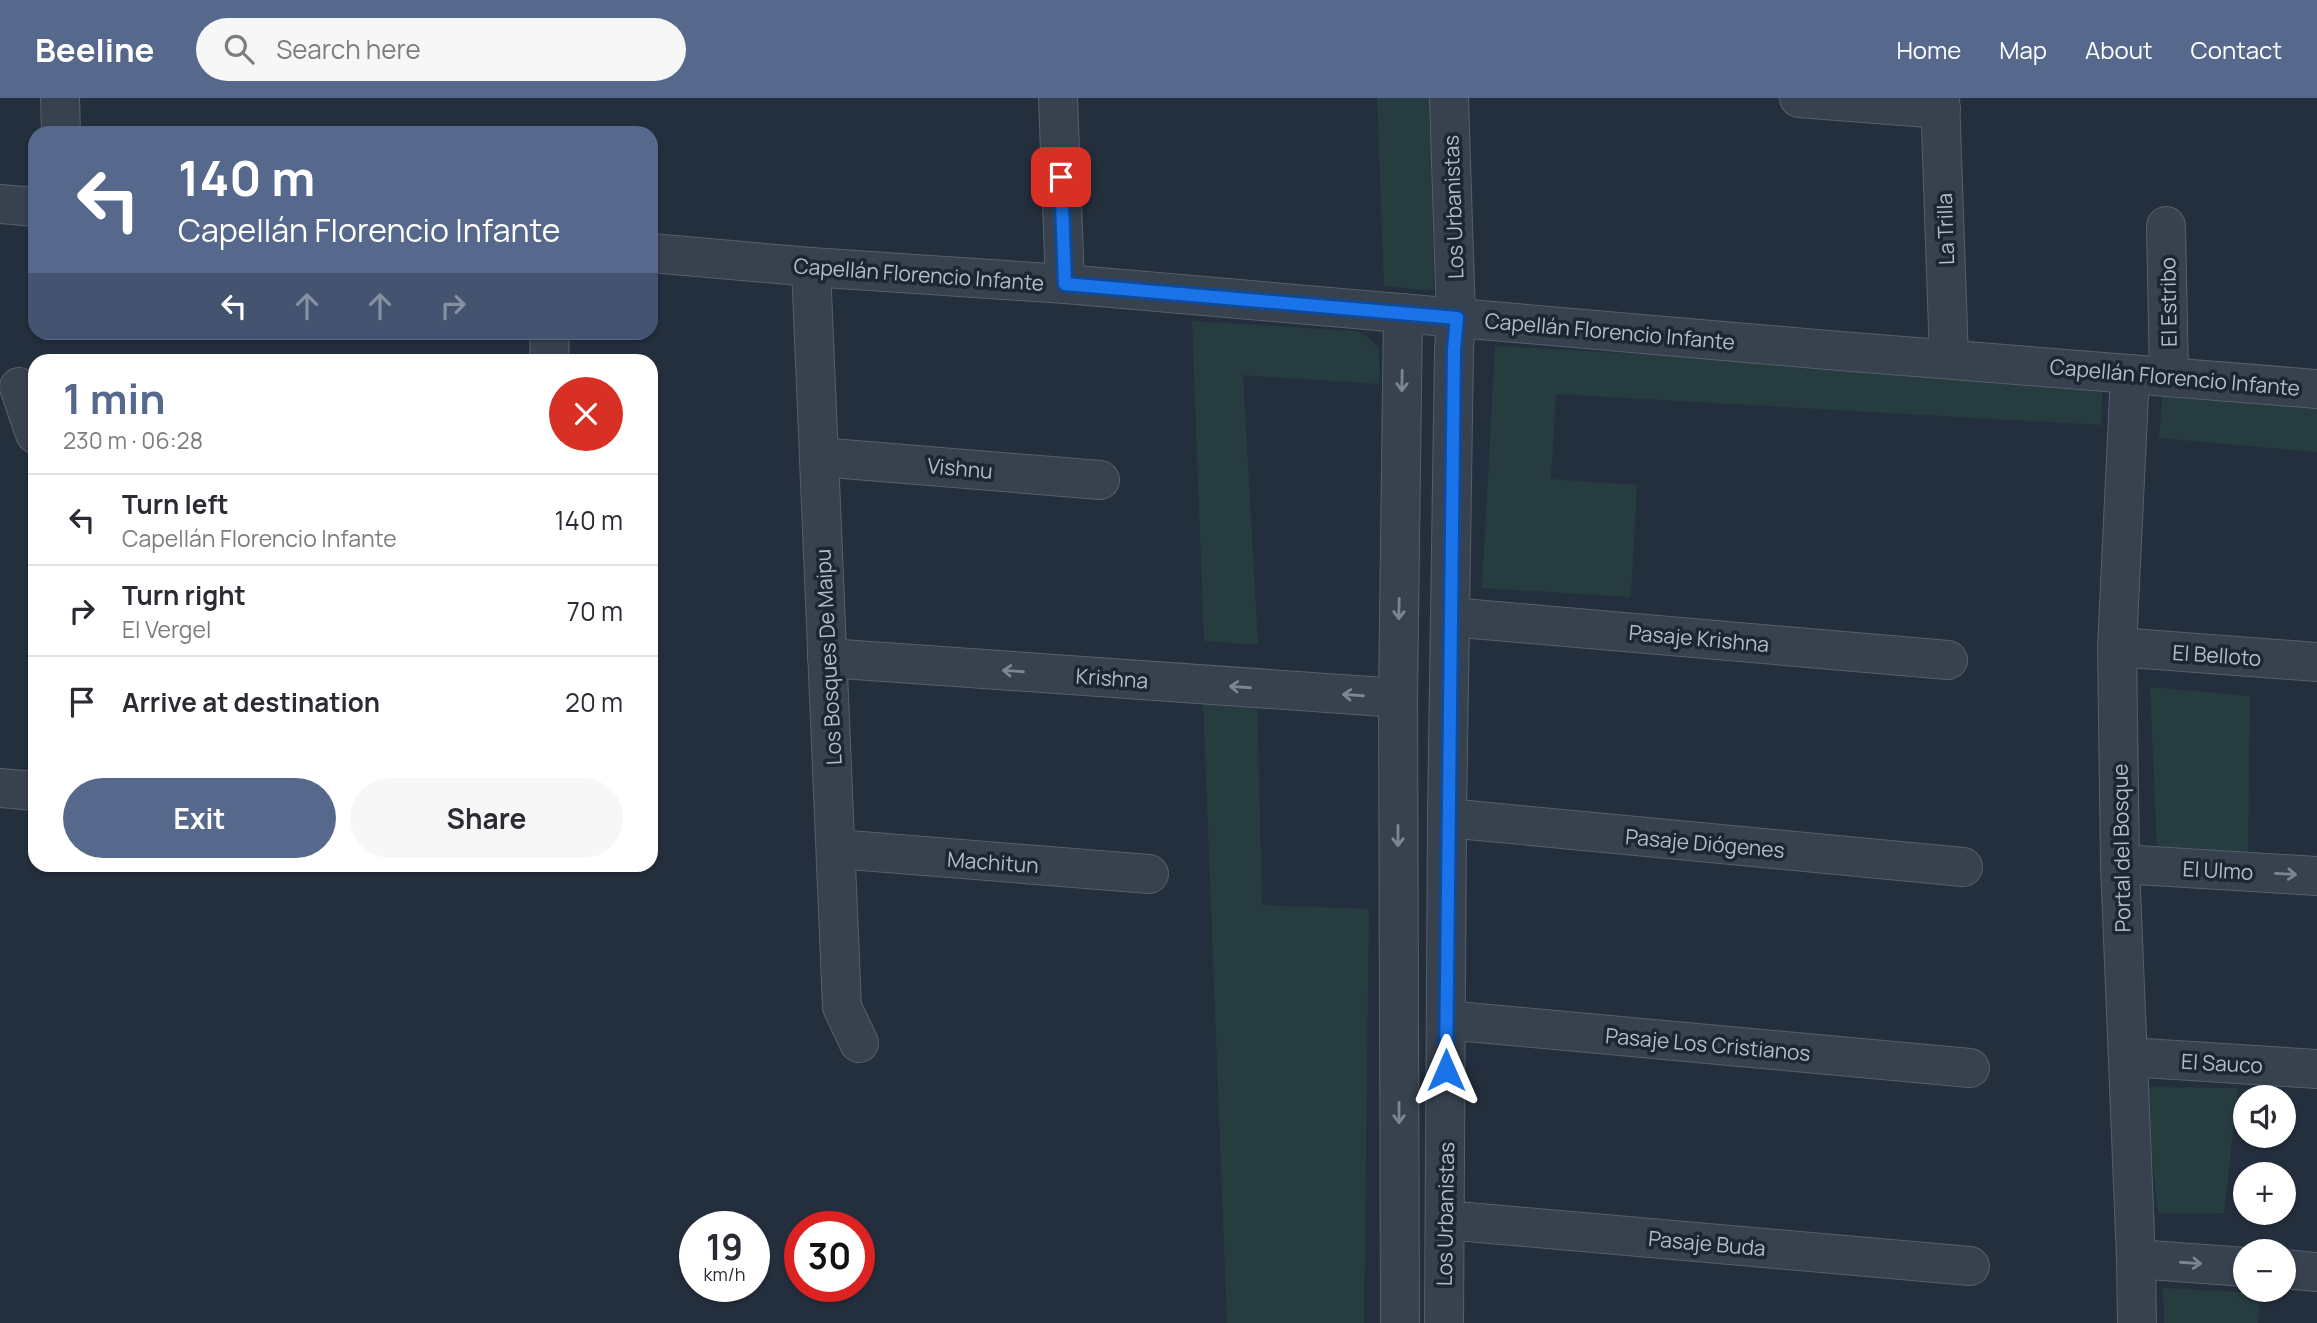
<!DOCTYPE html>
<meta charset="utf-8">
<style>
body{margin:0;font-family:Manrope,sans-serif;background:#f7f7f7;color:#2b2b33;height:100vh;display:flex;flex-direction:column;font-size:26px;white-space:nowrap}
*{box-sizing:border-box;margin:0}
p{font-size:23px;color:#7c7c81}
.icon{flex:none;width:38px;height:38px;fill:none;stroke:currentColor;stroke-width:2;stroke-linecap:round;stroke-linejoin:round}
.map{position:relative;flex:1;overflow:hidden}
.sheet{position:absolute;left:28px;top:256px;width:630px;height:518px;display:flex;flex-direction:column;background:#fff;border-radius:21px;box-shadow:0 2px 5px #0004}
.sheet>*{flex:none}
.banner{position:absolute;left:28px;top:28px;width:630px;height:214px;border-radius:21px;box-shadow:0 2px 5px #0004;background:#56698c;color:#fff;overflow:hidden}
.tools{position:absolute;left:2233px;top:987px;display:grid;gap:14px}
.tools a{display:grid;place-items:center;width:63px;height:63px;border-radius:50%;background:#fff;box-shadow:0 2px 5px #0004;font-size:35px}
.speed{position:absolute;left:679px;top:1113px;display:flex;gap:14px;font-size:35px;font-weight:700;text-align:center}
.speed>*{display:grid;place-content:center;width:91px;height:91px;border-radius:50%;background:#fff;box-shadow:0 2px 5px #0004;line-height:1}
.speed small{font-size:18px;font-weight:400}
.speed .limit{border:10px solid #d22;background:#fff;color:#111}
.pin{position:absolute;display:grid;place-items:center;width:60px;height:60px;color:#fff;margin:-30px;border-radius:14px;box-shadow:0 4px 10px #0006}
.me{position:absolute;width:77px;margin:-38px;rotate:0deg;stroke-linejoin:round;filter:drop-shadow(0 0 5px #0008)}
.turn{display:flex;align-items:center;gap:24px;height:147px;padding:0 35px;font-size:32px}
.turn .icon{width:91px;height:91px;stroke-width:2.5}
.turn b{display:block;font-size:49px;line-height:60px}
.lanes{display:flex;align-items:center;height:66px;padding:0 35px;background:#0003;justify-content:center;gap:35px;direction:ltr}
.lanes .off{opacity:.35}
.round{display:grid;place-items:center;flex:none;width:74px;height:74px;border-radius:37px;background:#f7f7f7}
.overview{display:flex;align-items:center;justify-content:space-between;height:119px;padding:0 35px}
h1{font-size:42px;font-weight:700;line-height:52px;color:#56698c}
.primary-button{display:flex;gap:14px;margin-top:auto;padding:14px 35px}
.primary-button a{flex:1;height:80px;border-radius:42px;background:#56698c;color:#fff;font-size:28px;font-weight:700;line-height:80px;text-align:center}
.primary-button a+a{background:#f7f7f7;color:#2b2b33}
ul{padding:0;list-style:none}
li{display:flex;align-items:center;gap:21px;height:91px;padding:0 35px;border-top:2px solid #e1e1e2}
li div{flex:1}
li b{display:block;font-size:26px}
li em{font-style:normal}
header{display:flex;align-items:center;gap:42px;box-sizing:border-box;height:98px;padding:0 35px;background:#56698c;color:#fff}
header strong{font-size:33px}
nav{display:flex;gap:38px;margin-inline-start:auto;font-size:24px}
.search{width:490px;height:63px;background:#f7f7f7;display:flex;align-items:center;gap:18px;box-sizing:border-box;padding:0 24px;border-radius:38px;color:#7c7c81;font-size:26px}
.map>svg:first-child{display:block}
</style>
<header>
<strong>Beeline</strong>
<div class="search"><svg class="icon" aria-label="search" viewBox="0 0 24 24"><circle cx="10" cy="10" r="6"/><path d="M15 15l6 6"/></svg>Search here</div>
<nav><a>Home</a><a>Map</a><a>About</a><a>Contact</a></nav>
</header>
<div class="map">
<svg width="2317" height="1225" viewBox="0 0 2317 1225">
<rect width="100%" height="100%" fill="#242f3e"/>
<!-- green -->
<g fill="#263c3f">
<path d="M1377 0H1430L1434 193 1384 188Z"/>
<path d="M1192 223 1357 233 1369 240 1379 250V286L1243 277 1258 547 1204 543Z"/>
<path d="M1495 248 2103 282 2101 327 1556 296 1551 381 1637 387 1631 499 1482 490Z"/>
<path d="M2163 291 2317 304V354L2159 340Z"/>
<path d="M2150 589 2250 598 2248 759 2157 751Z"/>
<path d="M1257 597 1262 807 1369 811 1364 1225H1227L1203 600Z"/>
<path d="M2145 989 2238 990 2224 1115 2158 1116Z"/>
<path d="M2163 1190 2260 1195 2258 1225H2164Z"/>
</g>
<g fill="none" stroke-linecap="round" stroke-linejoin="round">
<!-- minor casing -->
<g stroke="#565f6c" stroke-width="40">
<g id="minor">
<path d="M60 0 61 35"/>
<path d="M1058 0 1065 186"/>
<path d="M1799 0 1941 11"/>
<path d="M1940 0 1949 261"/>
<path d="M0 106 35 109"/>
<path d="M2166 128 2169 279"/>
<path d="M651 155 811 169 1065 186 1828 252 2317 291"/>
<path d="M811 169 842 909 859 945"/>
<path d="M549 262 550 234"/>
<path d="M2130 276 2117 549 2120 766 2136 1161 2137 1225"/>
<path d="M19 289 35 336"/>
<path d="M819 359 1100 382"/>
<path d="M1450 519 1948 562"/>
<path d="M2117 549 2317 564"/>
<path d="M827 560 1398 600"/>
<path d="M0 690 35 693"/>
<path d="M1447 720 1963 769"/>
<path d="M837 751 1149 776"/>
<path d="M2120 766 2317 778"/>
<path d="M1446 922 1970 970"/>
<path d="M2128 959 2317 971"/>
<path d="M1445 1122 1970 1168"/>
<path d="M2136 1161 2245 1169"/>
<path d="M2284 1171 2317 1174"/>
<path d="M1400 1225 1398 600 1403 215"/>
<path d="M1444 1225 1447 720 1454 251 1456 220 1449 0"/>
</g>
</g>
<!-- minor -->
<use href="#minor" stroke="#38414e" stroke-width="38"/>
</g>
<!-- one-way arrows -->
<defs><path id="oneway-shaft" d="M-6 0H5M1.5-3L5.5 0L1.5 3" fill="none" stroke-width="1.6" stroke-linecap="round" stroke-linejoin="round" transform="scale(1.75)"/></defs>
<g stroke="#7c8592">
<use href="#oneway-shaft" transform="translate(1402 283) rotate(91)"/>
<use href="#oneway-shaft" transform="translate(1399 511) rotate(91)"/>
<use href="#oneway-shaft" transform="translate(1013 573) rotate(-176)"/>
<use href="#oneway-shaft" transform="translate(1240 589) rotate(-176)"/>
<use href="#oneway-shaft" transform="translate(1353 597) rotate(-176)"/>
<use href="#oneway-shaft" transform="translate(1398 738) rotate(90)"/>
<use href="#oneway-shaft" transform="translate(2286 776) rotate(3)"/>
<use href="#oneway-shaft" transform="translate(1399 1015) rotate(90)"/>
<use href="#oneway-shaft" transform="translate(2191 1165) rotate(4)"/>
</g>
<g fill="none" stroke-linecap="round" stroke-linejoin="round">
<!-- route casing -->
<g stroke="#114b97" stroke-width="18">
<path id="route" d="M1061 79 1065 186 1457 220 1454 251 1446 972"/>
</g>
<!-- route -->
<use href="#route" stroke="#1a73e8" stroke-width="12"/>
</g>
<g text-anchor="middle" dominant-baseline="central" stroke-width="7" stroke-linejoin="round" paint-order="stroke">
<!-- street labels -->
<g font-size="21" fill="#b4bcc9" stroke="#1d2633">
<text transform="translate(1453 109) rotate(-92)">Los Urbanistas</text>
<text transform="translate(1945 131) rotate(-92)">La Trilla</text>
<text transform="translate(919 176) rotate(4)">Capellán Florencio Infante</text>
<text transform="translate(2168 204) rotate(-91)">El Estribo</text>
<text transform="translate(1610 233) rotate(5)">Capellán Florencio Infante</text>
<text transform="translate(2175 279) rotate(5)">Capellán Florencio Infante</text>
<text transform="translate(960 370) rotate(5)">Vishnu</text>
<text transform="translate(1699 540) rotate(5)">Pasaje Krishna</text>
<text transform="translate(2217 557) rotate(4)">El Belloto</text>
<text transform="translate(828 559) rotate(-93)">Los Bosques De Maipu</text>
<text transform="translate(1112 580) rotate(4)">Krishna</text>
<text transform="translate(1705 745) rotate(5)">Pasaje Diógenes</text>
<text transform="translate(2121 750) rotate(-91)">Portal del Bosque</text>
<text transform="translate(993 764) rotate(4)">Machitun</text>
<text transform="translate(2218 772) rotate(3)">El Ulmo</text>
<text transform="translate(1708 946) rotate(5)">Pasaje Los Cristianos</text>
<text transform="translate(2222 965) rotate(3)">El Sauco</text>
<text transform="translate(1445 1116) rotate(-89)">Los Urbanistas</text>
<text transform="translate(1707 1145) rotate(5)">Pasaje Buda</text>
</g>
</g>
</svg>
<div class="tools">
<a><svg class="icon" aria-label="sound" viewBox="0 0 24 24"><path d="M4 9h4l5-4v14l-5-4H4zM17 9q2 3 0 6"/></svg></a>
<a>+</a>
<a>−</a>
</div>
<div class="speed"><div>19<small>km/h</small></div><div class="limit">30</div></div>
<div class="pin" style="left:1061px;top:79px;background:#d93025"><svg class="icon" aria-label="arrive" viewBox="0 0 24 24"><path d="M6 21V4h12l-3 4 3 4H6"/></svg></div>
<svg class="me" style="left:1446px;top:972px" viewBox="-20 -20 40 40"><path d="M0-17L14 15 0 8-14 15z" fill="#1a73e8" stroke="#fff" stroke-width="4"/></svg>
<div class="banner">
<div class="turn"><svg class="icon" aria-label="left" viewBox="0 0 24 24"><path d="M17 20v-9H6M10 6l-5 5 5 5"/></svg><div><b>140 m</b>Capellán Florencio Infante</div></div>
<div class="lanes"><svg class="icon" aria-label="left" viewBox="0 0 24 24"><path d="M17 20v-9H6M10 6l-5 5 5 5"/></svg><svg class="icon off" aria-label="ahead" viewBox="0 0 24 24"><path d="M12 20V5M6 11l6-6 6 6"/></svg><svg class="icon off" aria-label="ahead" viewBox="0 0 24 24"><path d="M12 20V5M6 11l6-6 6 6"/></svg><svg class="icon off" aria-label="right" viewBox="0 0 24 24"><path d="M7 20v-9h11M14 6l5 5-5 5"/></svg></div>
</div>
<section class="sheet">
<div class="overview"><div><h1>1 min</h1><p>230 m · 06:28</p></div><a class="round" style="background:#d93025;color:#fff"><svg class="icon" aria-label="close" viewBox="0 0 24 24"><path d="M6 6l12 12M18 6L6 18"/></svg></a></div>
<ul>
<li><svg class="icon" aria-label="left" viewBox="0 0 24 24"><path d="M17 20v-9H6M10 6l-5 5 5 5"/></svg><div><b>Turn left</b><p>Capellán Florencio Infante</p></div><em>140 m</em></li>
<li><svg class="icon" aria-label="right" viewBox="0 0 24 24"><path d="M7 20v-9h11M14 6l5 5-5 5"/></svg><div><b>Turn right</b><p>El Vergel</p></div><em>70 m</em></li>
<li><svg class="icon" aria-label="arrive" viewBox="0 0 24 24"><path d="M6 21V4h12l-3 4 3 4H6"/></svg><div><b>Arrive at destination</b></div><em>20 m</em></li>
</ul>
<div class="primary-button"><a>Exit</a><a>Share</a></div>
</section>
</div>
